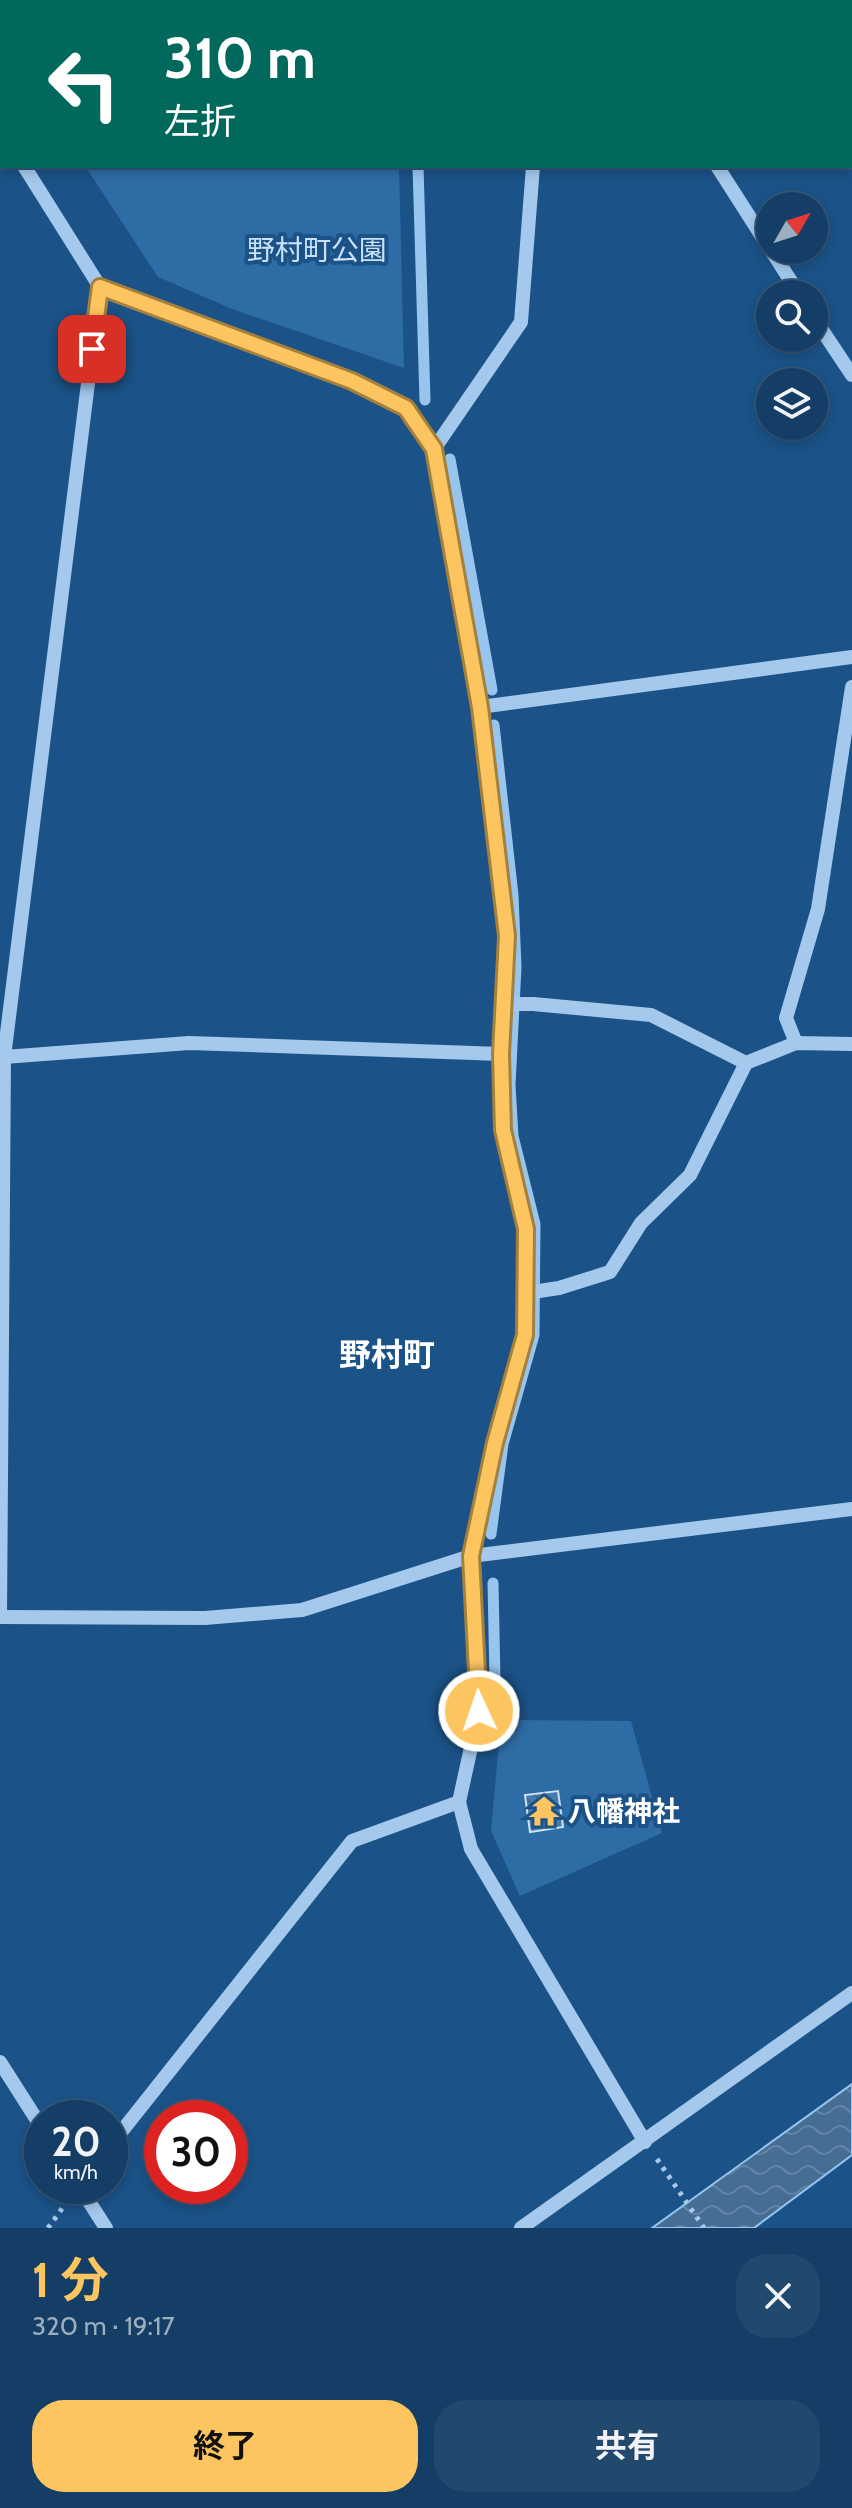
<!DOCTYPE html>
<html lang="ja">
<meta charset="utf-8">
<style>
body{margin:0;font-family:Cabin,"Noto Sans JP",sans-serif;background:#21496e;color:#f1f3f6;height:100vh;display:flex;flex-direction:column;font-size:30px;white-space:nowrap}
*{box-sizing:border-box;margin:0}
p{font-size:26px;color:#9daebf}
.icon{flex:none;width:44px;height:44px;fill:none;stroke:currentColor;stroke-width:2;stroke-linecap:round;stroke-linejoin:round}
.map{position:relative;height:2228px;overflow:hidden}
.panel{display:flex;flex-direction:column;background:#143e65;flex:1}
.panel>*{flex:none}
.hud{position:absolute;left:0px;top:0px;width:852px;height:168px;box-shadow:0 4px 12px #0003,0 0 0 2px #335779;background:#00695c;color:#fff;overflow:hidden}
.needle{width:52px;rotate:51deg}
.fabs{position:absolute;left:756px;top:192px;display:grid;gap:16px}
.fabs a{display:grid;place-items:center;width:72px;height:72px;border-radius:50%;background:#143e65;box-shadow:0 4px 12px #0003,0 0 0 2px #335779;font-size:40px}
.speed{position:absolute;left:24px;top:2100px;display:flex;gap:16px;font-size:40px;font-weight:700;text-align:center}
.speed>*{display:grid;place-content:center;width:104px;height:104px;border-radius:50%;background:#143e65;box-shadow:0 4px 12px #0003,0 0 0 2px #335779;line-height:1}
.speed small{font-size:20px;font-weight:400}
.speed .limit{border:12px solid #d22;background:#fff;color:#111}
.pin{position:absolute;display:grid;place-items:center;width:68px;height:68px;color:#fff;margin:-34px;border-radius:16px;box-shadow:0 4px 12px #0006}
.me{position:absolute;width:88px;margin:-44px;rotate:357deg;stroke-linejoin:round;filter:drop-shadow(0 0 6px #0008)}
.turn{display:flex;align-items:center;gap:28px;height:168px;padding:0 32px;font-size:36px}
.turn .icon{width:104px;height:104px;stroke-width:2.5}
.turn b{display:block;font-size:56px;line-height:68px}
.round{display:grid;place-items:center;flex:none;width:84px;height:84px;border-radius:32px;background:#21496e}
.summary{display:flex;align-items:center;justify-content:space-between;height:136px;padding:0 32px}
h1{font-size:48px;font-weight:700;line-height:60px;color:#fdc560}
.primary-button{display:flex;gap:16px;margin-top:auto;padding:16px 32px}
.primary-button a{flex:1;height:92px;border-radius:32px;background:#fdc560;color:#111;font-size:32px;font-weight:700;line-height:92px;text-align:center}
.primary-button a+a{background:#21496e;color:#f1f3f6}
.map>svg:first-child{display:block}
</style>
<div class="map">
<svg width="852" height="2228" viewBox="0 0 852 2228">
<defs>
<pattern id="water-waves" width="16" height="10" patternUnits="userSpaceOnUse" patternTransform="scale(2)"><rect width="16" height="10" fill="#466e95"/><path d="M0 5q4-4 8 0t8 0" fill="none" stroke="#6284a5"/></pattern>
<pattern id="building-back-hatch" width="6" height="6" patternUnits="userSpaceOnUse" patternTransform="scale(2)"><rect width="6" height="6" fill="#447cb0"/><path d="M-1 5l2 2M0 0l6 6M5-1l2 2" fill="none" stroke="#486683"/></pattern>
</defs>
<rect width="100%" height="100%" fill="#1b5287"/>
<!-- green -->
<g fill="#2e6ca5">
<path d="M85 166H399L404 368 232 309 158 277Z"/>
<path d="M501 1720 631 1721 662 1833 520 1896 491 1831Z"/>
</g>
<!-- water -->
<path fill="url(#water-waves)" stroke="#97c5ee" stroke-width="2" d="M852 2084V2155L754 2228H652Z"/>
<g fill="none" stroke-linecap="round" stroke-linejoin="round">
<!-- stream -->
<g stroke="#97c5ee" stroke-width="11">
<path d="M412 0 413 2"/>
<path d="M418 166 425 400"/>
<path d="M450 459 492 690"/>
<path d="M491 1524V1534L503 1444 534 1335 535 1224 513 1136 510 1085 516 967 513 895 494 725"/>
<path d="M493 1583 495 1681"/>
</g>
</g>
<!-- building -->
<path fill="url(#building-back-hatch)" stroke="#c9e2f9" stroke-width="2" d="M558 1791 563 1827 530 1832 525 1795Z"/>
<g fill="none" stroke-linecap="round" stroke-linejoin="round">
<!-- path -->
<g stroke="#a4c9ec" stroke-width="5" stroke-dasharray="4 6" stroke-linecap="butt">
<path d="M638 2 652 0"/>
<path d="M657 2159 704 2228"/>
<path d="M48 2228 64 2206"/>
</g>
<!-- minor -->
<g stroke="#a4c9ec" stroke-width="14">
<path d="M611 0 612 2"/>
<path d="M545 2V0"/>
<path d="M0 128 2 131"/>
<path d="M24 166 100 287 352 381 406 408 434 449 480 707 507 936 501 1054 503 1130 526 1229 525 1335 495 1443 471 1556 479 1711 459 1802 352 1841 110 2146"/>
<path d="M717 166 770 249"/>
<path d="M771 250 799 294"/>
<path d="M814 318 852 375"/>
<path d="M434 449 521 322 533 166"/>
<path d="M480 707 852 657"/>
<path d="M502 1004H533L651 1015 746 1063 796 1043 852 1044"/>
<path d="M796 1043 786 1018 818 909 852 687"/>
<path d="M4 1057 189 1043 501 1054"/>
<path d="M526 1293 559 1288 610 1272 641 1223 690 1175 746 1063"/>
<path d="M0 1617 4 1057 100 287"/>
<path d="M0 1617 205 1618 302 1610 471 1556 852 1509"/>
<path d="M459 1802 471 1849 645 2142"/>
<path d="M0 2062 42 2128"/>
<path d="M79 2186 106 2228"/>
<path d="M521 2228 852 1993"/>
</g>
</g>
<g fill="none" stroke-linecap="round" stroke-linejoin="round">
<!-- route casing -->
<g stroke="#a4803e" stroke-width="20">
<path id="route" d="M92 349 100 287 352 381 406 408 434 449 480 707 507 936 501 1054 503 1130 526 1229 525 1335 495 1443 471 1556 479 1711"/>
</g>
<!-- route -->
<use href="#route" stroke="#fdc560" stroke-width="14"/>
</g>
<!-- icons -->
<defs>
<g id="temple-bare" transform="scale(2.4)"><path d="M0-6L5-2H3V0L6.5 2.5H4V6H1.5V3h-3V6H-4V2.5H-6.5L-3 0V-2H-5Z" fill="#fdc560" stroke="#1b5287" stroke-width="2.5" paint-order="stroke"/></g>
</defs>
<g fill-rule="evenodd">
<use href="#temple-bare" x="544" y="1811"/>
</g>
<g text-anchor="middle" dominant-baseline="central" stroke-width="8" stroke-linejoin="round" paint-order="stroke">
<!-- park labels -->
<g font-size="28" fill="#c9e2f9" stroke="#1b5287">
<text x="317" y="250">野村町公園</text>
</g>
<!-- poi labels -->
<g font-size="28" font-weight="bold" fill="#fff" stroke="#1b5287" text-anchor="start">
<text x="568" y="1811">八幡神社</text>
</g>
<!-- quarter labels -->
<g font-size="32" font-weight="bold" fill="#fff" stroke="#1b5287">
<text x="387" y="1354">野村町</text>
</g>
</g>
</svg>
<div class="fabs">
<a><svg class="needle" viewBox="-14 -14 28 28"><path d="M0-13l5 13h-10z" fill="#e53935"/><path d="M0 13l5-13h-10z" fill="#9daebf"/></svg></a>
<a><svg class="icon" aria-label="search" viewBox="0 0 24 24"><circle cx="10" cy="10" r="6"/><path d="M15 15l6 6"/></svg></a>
<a><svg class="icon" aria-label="layers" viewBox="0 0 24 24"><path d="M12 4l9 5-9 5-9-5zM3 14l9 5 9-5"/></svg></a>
</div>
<div class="speed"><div>20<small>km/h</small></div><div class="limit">30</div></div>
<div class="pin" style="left:92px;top:349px;background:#d93025"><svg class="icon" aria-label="arrive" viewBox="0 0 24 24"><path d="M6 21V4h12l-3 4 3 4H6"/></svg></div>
<svg class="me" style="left:479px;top:1711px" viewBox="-20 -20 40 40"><circle r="17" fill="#fdc560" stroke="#fff" stroke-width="3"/><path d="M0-11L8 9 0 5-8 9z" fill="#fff"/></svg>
<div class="hud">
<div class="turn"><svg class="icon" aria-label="left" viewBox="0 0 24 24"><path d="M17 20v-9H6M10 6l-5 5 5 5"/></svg><div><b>310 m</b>左折</div></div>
</div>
</div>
<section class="panel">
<div class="summary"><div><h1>1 分</h1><p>320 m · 19:17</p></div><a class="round"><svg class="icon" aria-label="close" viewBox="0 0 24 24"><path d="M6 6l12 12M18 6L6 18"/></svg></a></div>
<div class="primary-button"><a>終了</a><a>共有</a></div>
</section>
